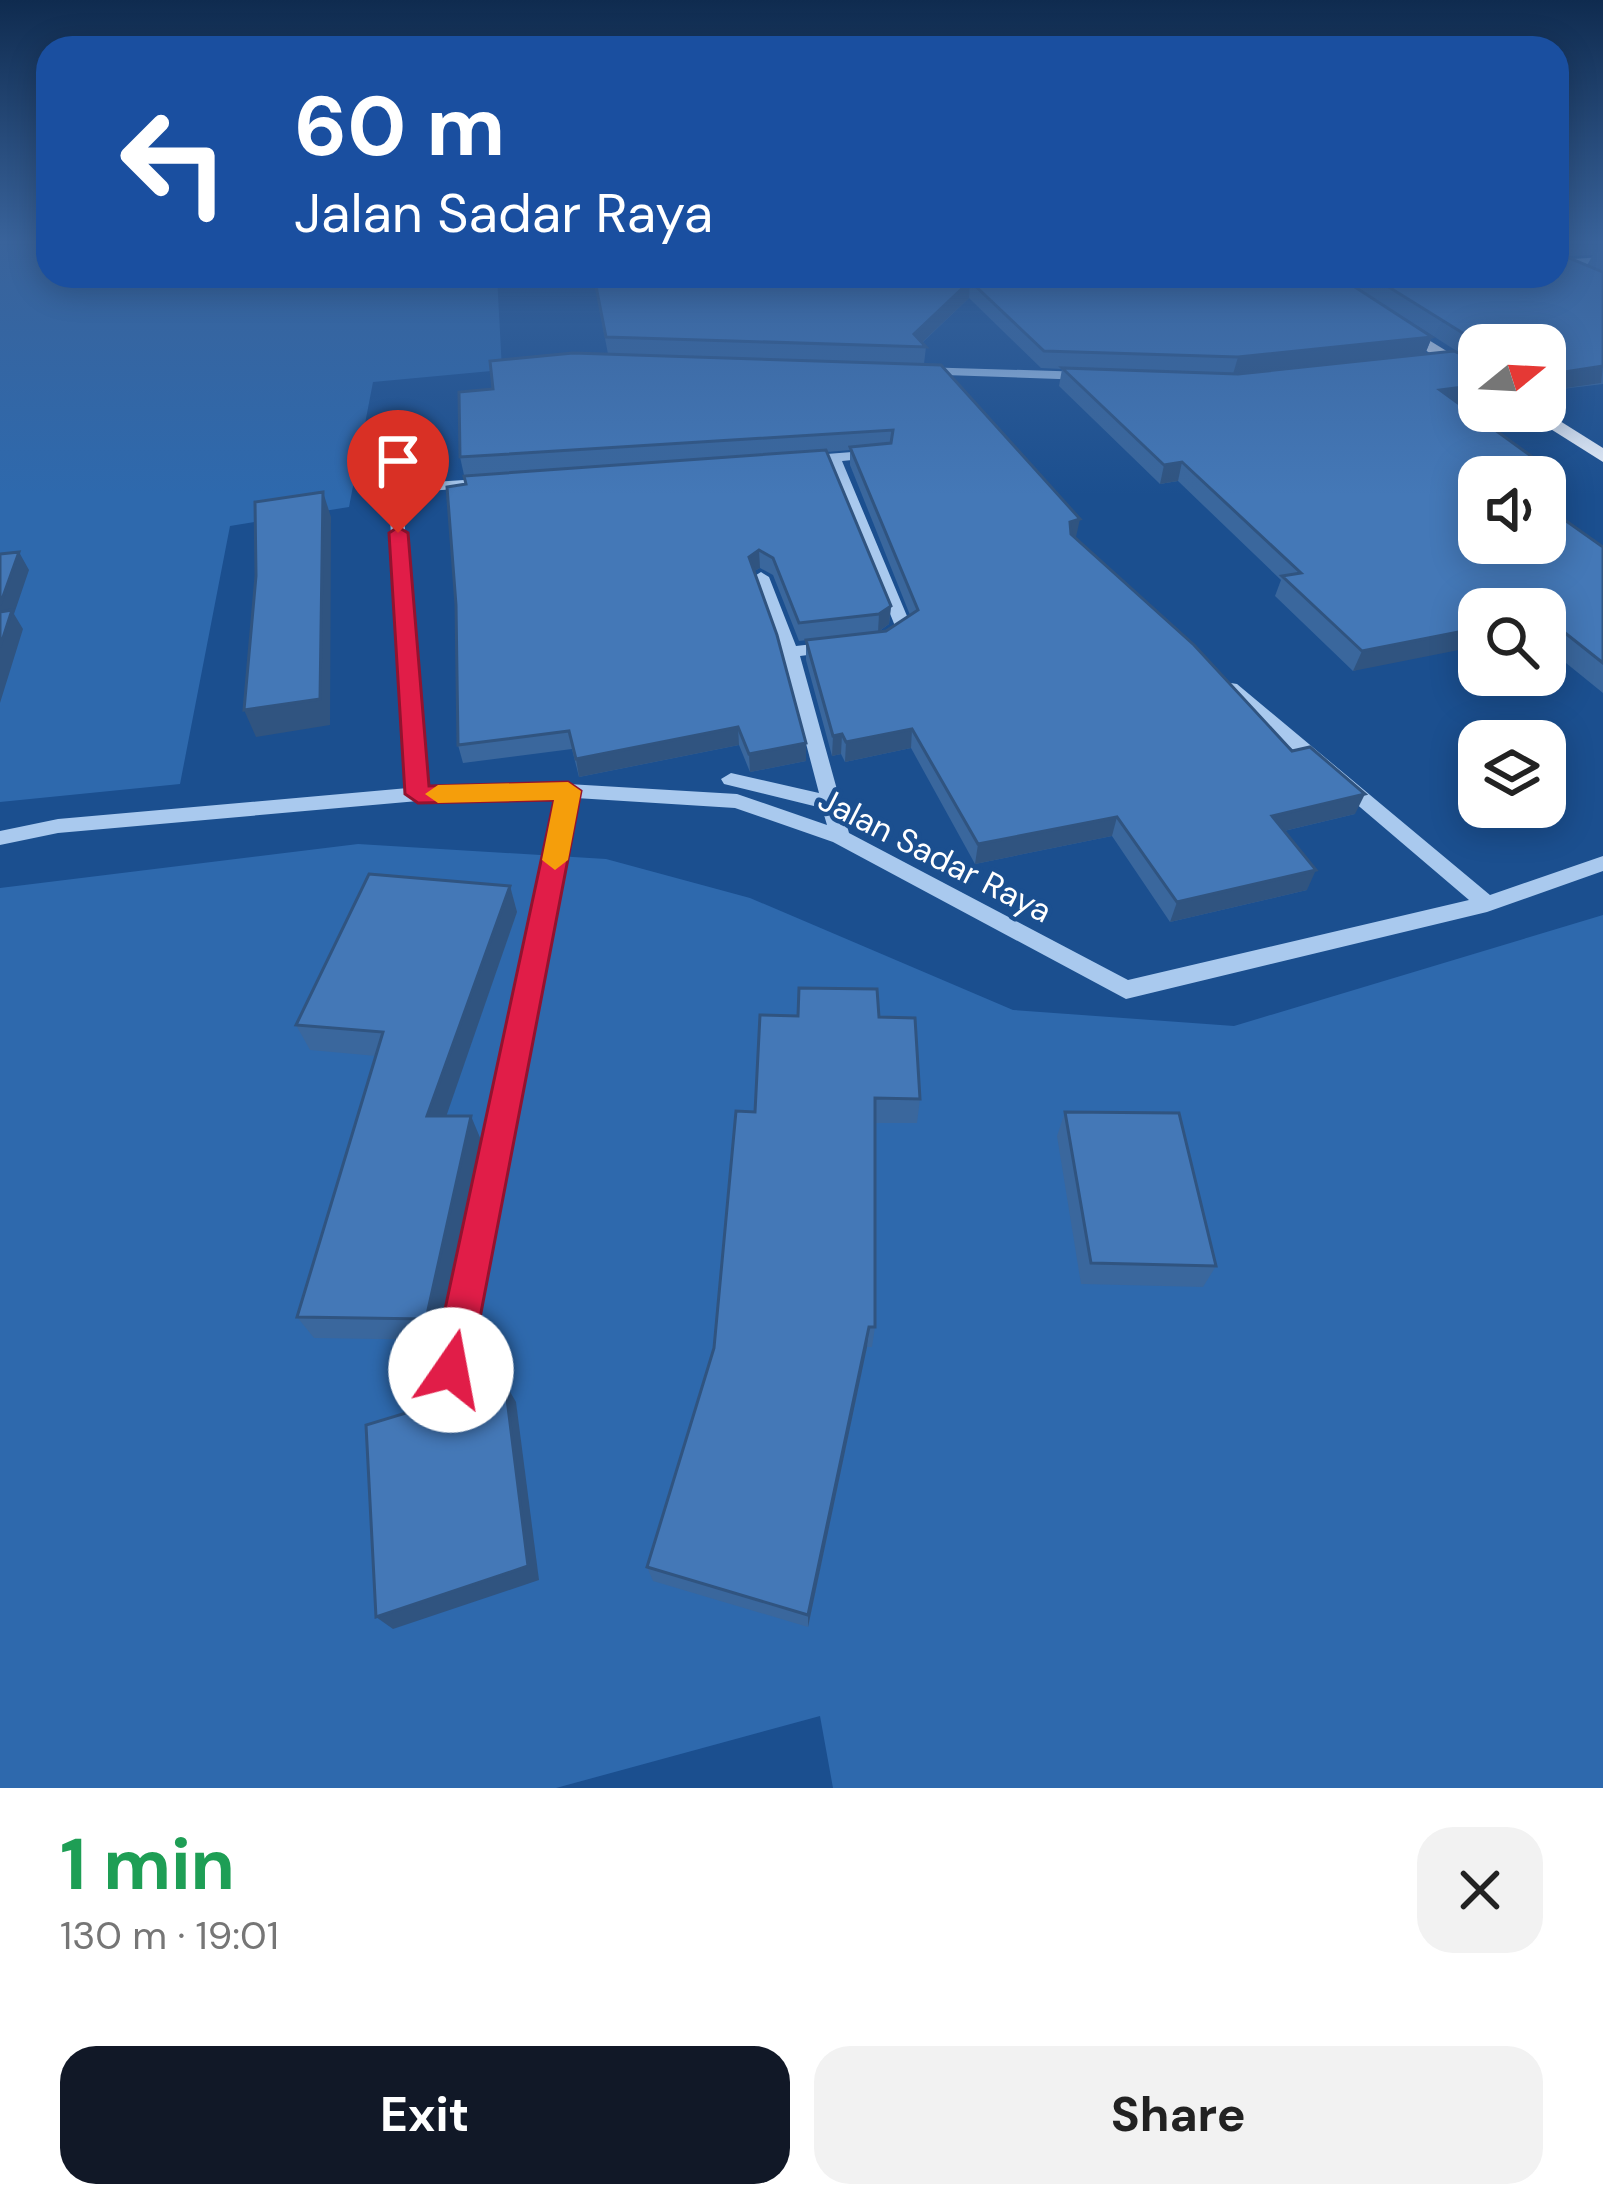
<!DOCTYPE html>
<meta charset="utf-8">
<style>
body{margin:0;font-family:"DM Sans",sans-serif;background:#f2f2f2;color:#222;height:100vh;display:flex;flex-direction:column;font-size:45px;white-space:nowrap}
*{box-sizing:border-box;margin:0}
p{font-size:39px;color:#767676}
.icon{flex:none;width:66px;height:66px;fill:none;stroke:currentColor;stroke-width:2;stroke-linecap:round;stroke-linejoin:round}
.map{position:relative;height:1788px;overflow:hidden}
.sheet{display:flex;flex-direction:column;background:#fff;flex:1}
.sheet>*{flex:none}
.guide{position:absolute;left:36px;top:36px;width:1533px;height:252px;border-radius:36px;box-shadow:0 6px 30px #0003;background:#1a4fa0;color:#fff;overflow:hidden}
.needle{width:78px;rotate:72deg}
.tools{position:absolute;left:1458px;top:324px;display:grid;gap:24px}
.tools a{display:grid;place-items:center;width:108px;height:108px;border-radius:24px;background:#fff;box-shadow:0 6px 30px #0003;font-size:60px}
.pin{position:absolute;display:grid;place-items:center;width:102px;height:102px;color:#fff;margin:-123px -51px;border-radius:50% 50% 50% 0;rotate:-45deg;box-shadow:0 0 12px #0007}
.pin .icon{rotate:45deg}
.me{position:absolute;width:132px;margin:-66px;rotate:12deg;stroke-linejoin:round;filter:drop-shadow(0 0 9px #0008)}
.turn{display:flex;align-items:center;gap:42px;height:252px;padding:0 60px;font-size:54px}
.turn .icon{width:156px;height:156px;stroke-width:2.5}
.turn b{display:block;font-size:84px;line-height:102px}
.round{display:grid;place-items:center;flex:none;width:126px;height:126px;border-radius:36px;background:#f2f2f2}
.overview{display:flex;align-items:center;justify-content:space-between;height:204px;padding:0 60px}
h1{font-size:72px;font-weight:700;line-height:90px;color:#1e9e55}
.action{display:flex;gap:24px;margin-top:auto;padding:24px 60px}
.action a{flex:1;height:138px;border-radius:36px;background:#111827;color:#fff;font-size:48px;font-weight:700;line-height:138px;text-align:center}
.action a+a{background:#f2f2f2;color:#222}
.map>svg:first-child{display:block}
</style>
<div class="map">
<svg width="1603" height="1788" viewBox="0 0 1603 1788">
<rect width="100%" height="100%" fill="#1b4f8f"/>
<!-- green -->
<g fill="#2e69ad">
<path d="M0 245H48V276H497L502 370 373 382 349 507 230 526 180 784 0 802Z"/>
<path d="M358 844 606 859 750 898 1013 1010 1234 1026 1603 915V1788H833L820 1716 556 1788H0V888Z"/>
</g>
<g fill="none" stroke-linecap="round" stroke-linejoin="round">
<!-- minor -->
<g fill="#a9c9ee" fill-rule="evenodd">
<path d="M1603 257V263L1557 266V260Z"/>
<path d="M1376 276 1326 282 1321 279 1325 276Z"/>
<path d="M920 367 1087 372 1093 376 1087 380 916 374V368Z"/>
<path d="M398 442 405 446 402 484 495 478 502 482 495 486 402 493 427 787 568 784 737 794 827 825 822 808 724 784 721 779 731 773 819 793 782 652 753 577 761 572 769 577 796 646 831 642 839 647 831 652 800 656 849 833 1128 980 1469 900 1225 692 1222 688 1231 683 1237 684 1490 895 1603 856V871L1487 912 1126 999 833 842 735 808 576 798 465 1370 461 1380 451 1384 441 1380 437 1370 557 798 418 801 58 833 0 845V831L58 819 408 788 388 489 391 446Z"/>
<path d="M878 450 883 451V457L842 461 912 628 886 645 878 640 895 626 829 462 801 464 794 460 801 456Z"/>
</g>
<!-- major -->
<g fill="#f0f6ff" fill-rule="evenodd">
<path d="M1393 318 1479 371V384L1387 326V320Z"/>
<path d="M1522 411H1544L1603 448V462Z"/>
</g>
</g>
<!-- wall -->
<g fill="#3a679d" fill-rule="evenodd">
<path d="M1557 245H1603V384L1545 391V345H1479V401L1459 404 1479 477 1603 547V693L1545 646V609L1353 671 1275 596 1281 580 1178 481 1160 484 1059 386 1062 369 1041 368 969 298 922 343 926 347 924 364 1075 538 1355 814 1284 831 1307 890 1170 922 1112 836 975 864 911 748 845 762 841 754 832 756 806 660V640L886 631 910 615 850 465V450L827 452 891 606 889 624 878 632 799 641 773 575 760 568 754 571 806 761 750 772 739 745 579 777 572 749 463 763 458 745 466 484 460 457 493 389 608 354 593 276H1338L1432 337 1425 354 1463 355 1351 284 1354 276H1557ZM1593 255 1587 265 1566 256Z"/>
<path d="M510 886 517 912 446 1116 481 1140 439 1340 314 1338 297 1317 376 1056 310 1050 296 1025Z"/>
<path d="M879 1017 920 1099 917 1123H875V1327L872 1347H867L808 1627 653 1581 647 1567 714 1348 755 1112Z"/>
<path d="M1065 1112 1216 1266 1203 1287 1081 1284 1057 1136Z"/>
</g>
<!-- shaded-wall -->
<g fill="#305480">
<path d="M970 281 969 298 917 347 914 334Z"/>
<path d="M1432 337 1425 354 1233 374 1238 357Z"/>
<path d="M1603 366 1601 383 1545 391V375Z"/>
<path d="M1479 385V401L1433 408 1440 390Z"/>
<path d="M1182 462 1178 481 1160 484 1164 465Z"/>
<path d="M1542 464 1536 477H1493L1496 471Z"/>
<path d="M323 492 331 517 330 725 256 737 244 710Z"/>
<path d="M1080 519 1076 537 1066 540 1070 522Z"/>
<path d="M759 550 760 568 749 574V557Z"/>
<path d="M19 552 29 570 14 614 23 629 0 703V605Z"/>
<path d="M891 606 889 624 878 632 879 614Z"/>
<path d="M1479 628V646L1353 671 1362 651Z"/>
<path d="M738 727 739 745 579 777 576 759Z"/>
<path d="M912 729 911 748 845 762 846 742Z"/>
<path d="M842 734 841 754 832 756 833 736Z"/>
<path d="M806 743V761L750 772 749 754Z"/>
<path d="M1365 794 1355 814 1263 836 1272 816Z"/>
<path d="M1117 817 1112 836 975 864 978 844Z"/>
<path d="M1316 870 1307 890 1170 922 1177 902Z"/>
<path d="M510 886 517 912 438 1140 427 1116Z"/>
<path d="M471 1116 481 1140 439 1340 426 1319Z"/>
<path d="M869 1327 867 1347 808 1627V1615Z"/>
<path d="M505 1383 516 1402 539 1580 393 1629 376 1617Z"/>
</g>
<!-- building -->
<g fill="#4478b7" stroke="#305480" stroke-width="3">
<path d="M1557 245H1561L1562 255 1603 272V366L1545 375V345H1482L1371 276H1557Z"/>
<path d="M594 276H1338L1432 337 1238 357 1044 351 970 281 914 334 926 347 606 337Z"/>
<path d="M1454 351 1479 363V385L1440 390 1542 464 1496 471 1504 477H1479V543H1545V506L1603 547V663L1545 617V609H1479V628L1362 651 1282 576 1301 573 1182 462 1164 465 1062 368 1238 374Z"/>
<path d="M573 353 941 365 1080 519 1070 522 1071 534 1194 645 1292 751 1310 747 1365 794 1272 816 1316 870 1177 902 1117 817 978 844 912 729 846 742 842 734 833 736 806 640 886 631 918 610 850 447 891 443 893 430 460 457 459 392 493 389 490 361Z"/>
<path d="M826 450 891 606 879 614 799 623 773 558 759 550 749 557 777 635 806 743 749 754 738 727 576 759 569 731 458 745 456 605 447 487 466 484 464 476Z"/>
<path d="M323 492 320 699 244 710 256 576 255 502Z"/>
<path d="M19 552 0 605V554Z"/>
<path d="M12 610 0 647V612Z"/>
<path d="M369 874 510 886 427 1116H471L426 1319 297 1317 383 1032 296 1025Z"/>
<path d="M799 988 877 989 879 1017 915 1018 920 1099 875 1098V1327H869L808 1615 647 1567 714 1348 736 1111 755 1112 760 1015 798 1016Z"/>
<path d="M1065 1112 1179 1113 1216 1266 1091 1263Z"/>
<path d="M505 1383 528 1566 376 1617 366 1425Z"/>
</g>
<!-- sky -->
<linearGradient id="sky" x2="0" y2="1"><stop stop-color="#0f2b4f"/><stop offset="0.49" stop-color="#39639b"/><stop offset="1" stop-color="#39639b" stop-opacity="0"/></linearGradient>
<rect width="1603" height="495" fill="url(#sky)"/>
<!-- route -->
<path fill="#e11d48" stroke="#92132f" stroke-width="3" d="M398 527 408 533 429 786 568 782 581 791 470 1370 464 1384 451 1389 438 1384 432 1370 554 800 418 803 405 794 389 533Z"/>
<!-- slow -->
<path fill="#f59e0b" d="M568 782 581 791 568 860 555 870 542 860 554 800 438 803 425 794 438 785Z"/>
<g text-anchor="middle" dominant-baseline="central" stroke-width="9" stroke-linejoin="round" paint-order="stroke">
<!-- street labels -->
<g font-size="33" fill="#fff" stroke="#1b4f8f">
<text transform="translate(935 855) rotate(27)">Jalan Sadar Raya</text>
</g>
</g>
</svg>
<div class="tools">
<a><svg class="needle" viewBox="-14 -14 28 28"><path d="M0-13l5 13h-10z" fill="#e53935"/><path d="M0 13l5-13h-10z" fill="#767676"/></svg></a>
<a><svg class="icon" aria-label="sound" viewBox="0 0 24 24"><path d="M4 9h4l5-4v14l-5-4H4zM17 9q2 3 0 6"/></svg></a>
<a><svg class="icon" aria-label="search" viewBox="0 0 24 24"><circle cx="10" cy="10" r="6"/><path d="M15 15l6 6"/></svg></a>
<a><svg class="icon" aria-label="layers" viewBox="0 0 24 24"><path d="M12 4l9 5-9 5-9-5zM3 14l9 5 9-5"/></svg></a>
</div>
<div class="pin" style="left:398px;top:533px;background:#d93025"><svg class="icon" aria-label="arrive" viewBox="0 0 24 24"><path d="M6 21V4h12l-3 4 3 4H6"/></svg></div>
<svg class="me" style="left:451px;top:1370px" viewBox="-20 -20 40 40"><circle r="19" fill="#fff"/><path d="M0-13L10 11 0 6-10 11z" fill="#e11d48"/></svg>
<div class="guide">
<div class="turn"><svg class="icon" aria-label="left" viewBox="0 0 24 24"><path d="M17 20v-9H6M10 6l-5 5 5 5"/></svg><div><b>60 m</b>Jalan Sadar Raya</div></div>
</div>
</div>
<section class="sheet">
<div class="overview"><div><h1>1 min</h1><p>130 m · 19:01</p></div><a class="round"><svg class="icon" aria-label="close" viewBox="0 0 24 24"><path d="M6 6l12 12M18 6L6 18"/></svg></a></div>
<div class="action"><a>Exit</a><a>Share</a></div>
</section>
